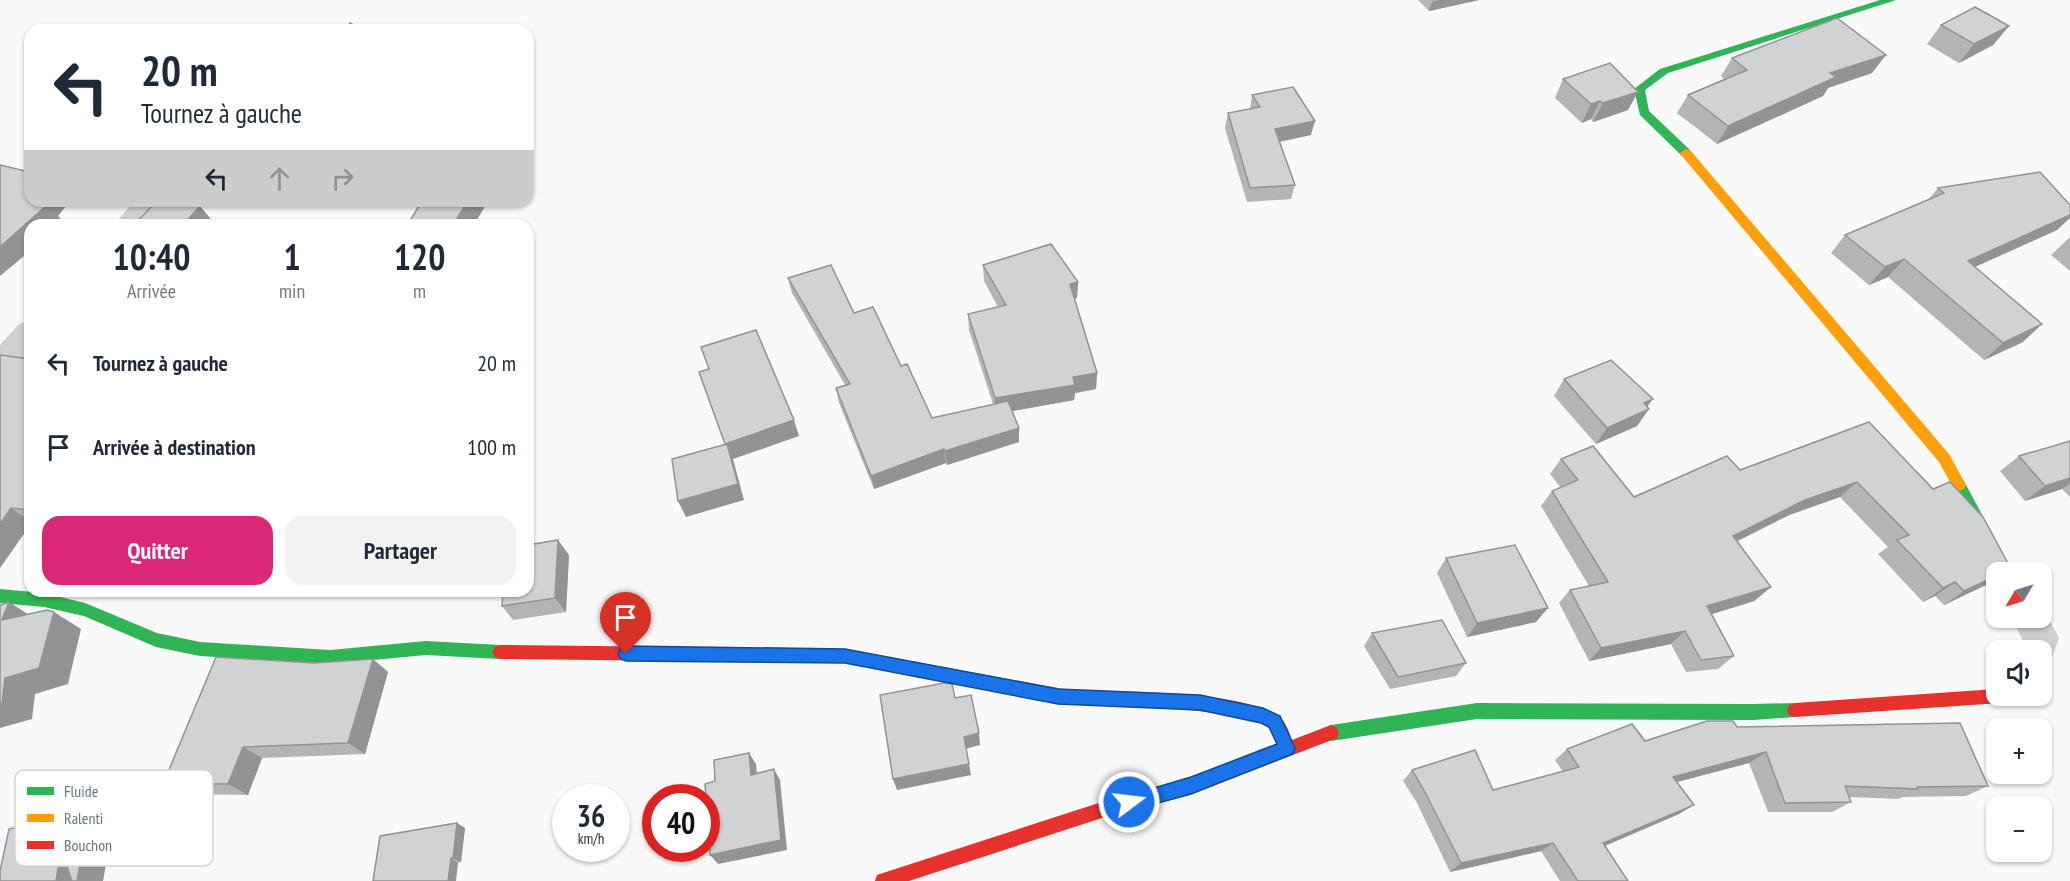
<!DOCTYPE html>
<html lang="fr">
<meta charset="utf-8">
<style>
body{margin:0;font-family:"PT Sans Narrow",sans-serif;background:#f2f2f3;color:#1f2937;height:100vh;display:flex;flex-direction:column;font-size:22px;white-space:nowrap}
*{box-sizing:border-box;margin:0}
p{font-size:20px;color:#747a83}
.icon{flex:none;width:33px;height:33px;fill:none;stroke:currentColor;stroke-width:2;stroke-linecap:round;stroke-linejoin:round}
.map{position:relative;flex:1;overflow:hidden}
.details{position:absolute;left:24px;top:219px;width:510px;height:378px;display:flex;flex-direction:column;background:#fff;border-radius:18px;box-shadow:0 2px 4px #0004}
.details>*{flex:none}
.guide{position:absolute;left:24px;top:24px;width:510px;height:183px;border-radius:18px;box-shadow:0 2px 4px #0004;background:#fff;color:#1f2937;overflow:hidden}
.needle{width:39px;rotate:232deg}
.tools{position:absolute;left:1986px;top:562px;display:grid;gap:12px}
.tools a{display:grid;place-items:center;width:66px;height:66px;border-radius:12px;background:#fff;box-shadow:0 2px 4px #0004;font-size:30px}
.speed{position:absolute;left:552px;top:784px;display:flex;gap:12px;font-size:30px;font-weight:700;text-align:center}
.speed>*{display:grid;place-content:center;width:78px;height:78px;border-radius:50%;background:#fff;box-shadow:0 2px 4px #0004;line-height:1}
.speed small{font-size:15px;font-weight:400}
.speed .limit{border:9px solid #d22;background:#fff;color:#111}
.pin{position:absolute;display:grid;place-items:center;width:51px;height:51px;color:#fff;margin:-62px -26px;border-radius:50% 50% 50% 0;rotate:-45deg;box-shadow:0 0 6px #0007}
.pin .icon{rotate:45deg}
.me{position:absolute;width:66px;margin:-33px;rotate:75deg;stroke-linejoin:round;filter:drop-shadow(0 0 4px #0008)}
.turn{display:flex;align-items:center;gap:21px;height:126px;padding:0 18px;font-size:27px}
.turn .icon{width:78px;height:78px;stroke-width:2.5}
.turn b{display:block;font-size:42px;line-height:51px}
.lanes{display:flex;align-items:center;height:57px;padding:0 18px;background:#0003;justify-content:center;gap:30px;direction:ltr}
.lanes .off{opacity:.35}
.eta{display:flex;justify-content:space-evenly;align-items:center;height:102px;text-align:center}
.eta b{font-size:36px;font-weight:600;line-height:42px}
.primary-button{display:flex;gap:12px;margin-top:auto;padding:12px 18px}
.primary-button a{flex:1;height:69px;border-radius:18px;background:#db2777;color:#fff;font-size:24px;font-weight:600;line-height:69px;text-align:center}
.primary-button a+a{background:#f2f2f3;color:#1f2937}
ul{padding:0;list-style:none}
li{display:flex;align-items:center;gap:18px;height:84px;padding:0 18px}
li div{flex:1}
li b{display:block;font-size:22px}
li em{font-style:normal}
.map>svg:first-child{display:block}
</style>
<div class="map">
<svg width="2070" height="881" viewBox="0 0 2070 881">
<rect width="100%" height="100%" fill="#f9f9f9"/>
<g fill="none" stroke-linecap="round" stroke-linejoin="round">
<!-- street -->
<g fill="#cecfd0" fill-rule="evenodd">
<path d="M134 201H165L145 225H114Z"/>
<path d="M30 320V353L11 375 0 379V345L19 324Z"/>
<path d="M2042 606 2059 638 2050 663 2042 667V651H2018L2022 639 2012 618H2042Z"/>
</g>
<!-- fast -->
<g fill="#30b455" fill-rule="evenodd">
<path d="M1880 0H1896L1668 73 1645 90 1649 111 1690 150V156H1682L1640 115 1634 89 1660 69Z"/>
<path d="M1959 479 1964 481 2013 573H1998L1952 485 1954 481Z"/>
<path d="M0 589 44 593 85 603 157 633 200 642 330 650 426 641 500 645 505 647 508 652 505 657 500 659 426 655 330 664 200 656 156 647 84 616 44 607 0 603Z"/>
<path d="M775 648 845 649 1069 690 1074 692 1077 697 1074 702 1069 704 845 663 775 662 770 660 767 655 770 650Z"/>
<path d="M1477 703 1753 704 1795 703 1801 705 1803 710 1801 715 1795 717 1753 720 1477 719 1331 741 1325 738 1323 733 1325 728 1331 725Z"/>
</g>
<!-- slow -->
<path fill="#ff9f0a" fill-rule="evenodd" d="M1686 149 1690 150 1949 454 1966 485 1964 489 1959 491 1954 489 1939 462 1682 156 1680 153Z"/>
<!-- jam -->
<g fill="#e5322d" fill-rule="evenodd">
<path d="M500 645 775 648 780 650 783 655 780 660 775 662 500 659 495 657 492 652 495 647Z"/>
<path d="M1996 689V696H2009L2006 701 2001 703 1795 717 1789 715 1787 710 1789 705 1795 703Z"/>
<path d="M1069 690C1119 692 1240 690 1278 716 1286 721 1289 732 1292 740L1331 725 1337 728 1339 733 1337 738 1191 794 1108 816 909 881H875L877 875 883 873 1108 800 1191 778 1278 745C1276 740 1274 733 1270 729 1247 707 1106 706 1069 704L1064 702 1061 697 1064 692Z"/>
</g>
</g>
<!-- wall -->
<g fill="#b3b5b5">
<path d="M1418 0H1479L1429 11Z"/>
<path d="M1941 25 2009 26 1993 45 1959 63 1927 44Z"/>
<path d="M1732 58 1872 73 1828 88 1823 96 1717 144 1677 113 1688 95 1724 79 1721 76Z"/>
<path d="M1563 79 1628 110 1593 122 1591 119 1582 123 1555 98Z"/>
<path d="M1252 95 1311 135 1280 142 1295 185 1291 199 1247 202 1225 128 1228 113 1250 109Z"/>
<path d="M1938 188 2057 230 1975 267 2023 342 1984 360 1888 277 1869 285 1831 253 1845 235 1928 200Z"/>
<path d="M2070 237V271L2051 255Z"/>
<path d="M983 265 1078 282 1077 298 1074 299 1097 373 1096 389 1075 393 1074 400 1012 411 1019 428V442L947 465 946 463 874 489 839 403 836 388 845 385 792 293 788 278 854 313 901 366 932 418 993 404 969 330 968 314 998 307 984 281Z"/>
<path d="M30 359V525L0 568Z"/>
<path d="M1564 379 1647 407 1637 426 1596 444 1554 396Z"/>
<path d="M1869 422 1990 583 1944 605 1935 596 1923 602 1878 554 1888 547 1840 497 1789 515 1737 541 1771 587 1754 601 1712 614 1734 656 1718 669 1686 672 1671 644 1589 661 1559 603 1570 590 1589 586 1541 506 1552 491 1561 488 1550 474 1561 459 1634 497 1740 470Z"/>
<path d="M2070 441V497L2062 489 2025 501 2000 471 2019 456Z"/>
<path d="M569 555 566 612 513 620 502 606Z"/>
<path d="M1446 558 1536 622 1467 637 1437 573Z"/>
<path d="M1372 633 1466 663 1456 676 1390 689 1364 646Z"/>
<path d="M388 672 365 754 262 758 248 795 184 794 163 784Z"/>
<path d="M1737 727 1988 786 1966 796 1903 797 1898 799 1849 797 1851 802 1832 812H1768L1749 763 1677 782 1679 814 1605 846 1628 881H1560L1541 851 1450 872 1416 801 1403 781 1412 770 1493 790 1563 772 1555 760 1567 749 1645 741Z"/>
<path d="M465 828 461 862 458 863 380 836Z"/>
</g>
<!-- shaded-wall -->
<g fill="#929394">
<path d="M1439 0H1479L1429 11 1432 2Z"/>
<path d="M2009 26 1993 45 1959 63 1974 44Z"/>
<path d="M1886 55 1872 73 1828 88 1823 96 1717 144 1728 126 1830 73Z"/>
<path d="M1638 92 1628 110 1593 122 1603 103Z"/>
<path d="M1600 101 1591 119 1582 123 1591 104Z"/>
<path d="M1315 121 1311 135 1272 143 1275 129Z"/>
<path d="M42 201H70L58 216 63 221 59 225H30V251L0 276V247Z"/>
<path d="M468 201H480L484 208 474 225H453Z"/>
<path d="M200 206 215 224 214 225H183Z"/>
<path d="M2070 215V218L2057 230 1950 278 1968 261Z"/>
<path d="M1904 259 1888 277 1869 285 1885 267Z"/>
<path d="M1078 282 1077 298 1069 301 1070 284Z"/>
<path d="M2042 324 2023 342 1984 360 2003 343Z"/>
<path d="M1097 373 1096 389 1075 393 1074 400 996 414 995 398 1073 377Z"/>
<path d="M1653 399 1643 412 1649 409 1637 426 1596 444 1607 428 1644 403Z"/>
<path d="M794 420 799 436 733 459 744 500 686 517 678 501 725 444Z"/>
<path d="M1019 428V442L947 465 945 451Z"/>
<path d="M944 449 946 463 874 489 871 476Z"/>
<path d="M2070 478V483L2062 489 2025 501 2045 486Z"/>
<path d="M1857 482 1840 497 1789 515 1718 551 1733 536 1805 500Z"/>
<path d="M11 508 30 521V525L0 568V524Z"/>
<path d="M558 540 569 555 566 612 555 598Z"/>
<path d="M1996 576V579L1990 583 1944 605 1964 591Z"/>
<path d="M1955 582 1935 596 1923 602 1943 588Z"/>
<path d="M1771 587 1754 601 1693 620 1707 606Z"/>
<path d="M9 602 37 620H2Z"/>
<path d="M1548 608 1536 622 1467 637 1477 623Z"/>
<path d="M54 612 81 629 68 684 35 694 32 719 0 728V704L5 678Z"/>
<path d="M1685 631 1671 644 1589 661 1601 648Z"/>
<path d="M373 659 388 672 365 754 348 743Z"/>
<path d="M979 733 980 745 965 749 964 737Z"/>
<path d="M243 747 262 758 248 795 228 784Z"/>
<path d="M1766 752 1749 763 1658 787 1673 777Z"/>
<path d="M749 753 756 764 758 786 751 775Z"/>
<path d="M969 764 971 775 897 790 893 779Z"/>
<path d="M774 769 780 780 787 850 718 864 710 855Z"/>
<path d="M1694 805 1679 814 1590 852 1603 843Z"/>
<path d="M90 809 114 820 103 881H56L61 849Z"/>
<path d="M457 823 465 828 461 862 453 858Z"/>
<path d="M1553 843 1541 851 1450 872 1461 863Z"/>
<path d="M451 858 458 863 456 881H448Z"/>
</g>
<!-- building -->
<g fill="#d0d2d3" stroke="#929394" stroke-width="1.5">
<path d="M1975 7 2009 26 1974 44 1941 25Z"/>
<path d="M1837 18 1886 55 1830 73 1836 77 1728 126 1688 95 1747 70 1732 58Z"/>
<path d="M350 23 361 30H345Z"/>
<path d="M1610 63 1638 92 1603 103 1600 101 1591 104 1563 79Z"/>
<path d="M1293 87 1315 121 1275 129 1295 185 1250 188 1228 113 1260 107 1252 95Z"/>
<path d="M0 165 30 172V201H42L41 203 47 205 0 247Z"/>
<path d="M2040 172 2070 205V215L1968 261 2042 324 2003 343 1904 259 1885 267 1845 235 1944 193 1938 188Z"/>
<path d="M157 201H176L200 206 183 225H134Z"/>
<path d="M422 201H468L453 225 408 224Z"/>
<path d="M1051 244 1078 282 1070 284 1097 373 1073 377 1075 385 995 398 968 314 1006 305 983 265Z"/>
<path d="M831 265 854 313 873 307 901 366 907 364 932 418 1008 401 1019 428 945 451 944 449 871 476 836 388 850 384 788 278Z"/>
<path d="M756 330 794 420 725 444 699 372 709 369 701 347Z"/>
<path d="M0 355 30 359V510L11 508 0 524Z"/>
<path d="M1611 360 1653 399 1644 403 1649 409 1607 428 1564 379Z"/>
<path d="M1869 422 1933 489 1950 482 1983 517 2011 569 2003 573H1996V576L1964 591 1955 582 1943 588 1897 540 1909 535 1857 482 1805 500 1733 536 1771 587 1707 606 1734 656 1701 660 1685 631 1601 648 1570 590 1608 582 1552 491 1578 480 1561 459 1593 446 1634 497 1727 456 1740 470Z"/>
<path d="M2070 441V478L2045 486 2019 456Z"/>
<path d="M727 444 738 484 678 501 672 459Z"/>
<path d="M558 540 555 598 502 606 503 591H528V545Z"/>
<path d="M1515 545 1548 608 1477 623 1446 558Z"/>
<path d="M9 602 2 620 47 610 54 612 39 668 5 678 2 703 0 704V605Z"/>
<path d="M1442 620 1466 663 1398 677 1372 633Z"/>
<path d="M216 657 314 663 373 659 348 743 243 747 228 784H163Z"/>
<path d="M944 683 952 684 955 698 971 695 979 733 964 737 969 764 893 779 880 695Z"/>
<path d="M1707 721H1733L1737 727 1960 723 1988 786 1917 787 1918 789 1845 786 1851 802 1785 803 1766 752 1673 777 1694 805 1603 843 1628 881H1578L1553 843 1461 863 1425 792 1412 770 1475 750 1493 790 1579 767 1567 749 1632 724 1645 741Z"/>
<path d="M749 753 751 775 774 769 781 840 710 855 705 784 715 781 714 760Z"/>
<path d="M90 809 77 881H72L61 849 56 881H0V871L9 829Z"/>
<path d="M457 823 453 858H451L448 881H373L380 836Z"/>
</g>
<!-- route -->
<path fill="#1a73e8" stroke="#114b97" stroke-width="1.5" d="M626 646 845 649 1058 689 1200 695 1263 708 1280 716 1295 748 1293 754 1191 794 1129 811 1123 808 1121 802 1123 797 1191 777 1277 744 1269 727 1261 723 1200 710 1058 704 845 663 626 661 621 659 618 654 621 648Z"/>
<!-- legend -->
<rect x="15" y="770" width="198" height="96" rx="9" fill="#fff" stroke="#d1d6da" stroke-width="1.5"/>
<rect x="27" y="787" width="27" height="8" fill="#30b455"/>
<rect x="27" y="814" width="27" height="8" fill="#ff9f0a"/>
<rect x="27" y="841" width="27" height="8" fill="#e5322d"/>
<g font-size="16" fill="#657683">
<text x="64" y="797">Fluide</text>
<text x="64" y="824">Ralenti</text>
<text x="64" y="851">Bouchon</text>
</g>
</svg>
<div class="tools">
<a><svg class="needle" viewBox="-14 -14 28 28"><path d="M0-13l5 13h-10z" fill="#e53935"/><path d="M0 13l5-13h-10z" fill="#747a83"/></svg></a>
<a><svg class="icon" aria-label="sound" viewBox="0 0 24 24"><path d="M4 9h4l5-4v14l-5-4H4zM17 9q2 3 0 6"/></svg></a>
<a>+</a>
<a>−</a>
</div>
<div class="speed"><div>36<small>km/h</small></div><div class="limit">40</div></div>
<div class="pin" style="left:626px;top:654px;background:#d93025"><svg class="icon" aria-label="arrive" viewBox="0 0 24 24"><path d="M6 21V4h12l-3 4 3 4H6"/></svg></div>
<svg class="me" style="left:1129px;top:802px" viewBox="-20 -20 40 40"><circle r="17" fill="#1a73e8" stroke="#fff" stroke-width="3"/><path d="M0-11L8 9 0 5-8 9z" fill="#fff"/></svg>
<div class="guide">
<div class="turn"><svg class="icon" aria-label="left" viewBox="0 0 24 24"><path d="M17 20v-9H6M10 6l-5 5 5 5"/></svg><div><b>20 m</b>Tournez à gauche</div></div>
<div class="lanes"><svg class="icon" aria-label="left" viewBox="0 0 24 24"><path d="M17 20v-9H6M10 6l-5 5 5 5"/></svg><svg class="icon off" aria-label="ahead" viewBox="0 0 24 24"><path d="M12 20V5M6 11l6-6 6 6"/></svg><svg class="icon off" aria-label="right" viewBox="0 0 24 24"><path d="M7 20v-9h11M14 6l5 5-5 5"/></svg></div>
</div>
<section class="details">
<div class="eta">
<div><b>10:40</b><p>Arrivée</p></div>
<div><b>1</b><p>min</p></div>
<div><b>120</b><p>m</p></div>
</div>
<ul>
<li><svg class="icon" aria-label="left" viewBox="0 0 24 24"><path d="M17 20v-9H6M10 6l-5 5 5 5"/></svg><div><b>Tournez à gauche</b></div><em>20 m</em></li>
<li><svg class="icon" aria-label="arrive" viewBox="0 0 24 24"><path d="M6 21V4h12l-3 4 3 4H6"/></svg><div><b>Arrivée à destination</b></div><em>100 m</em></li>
</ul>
<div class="primary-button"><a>Quitter</a><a>Partager</a></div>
</section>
</div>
